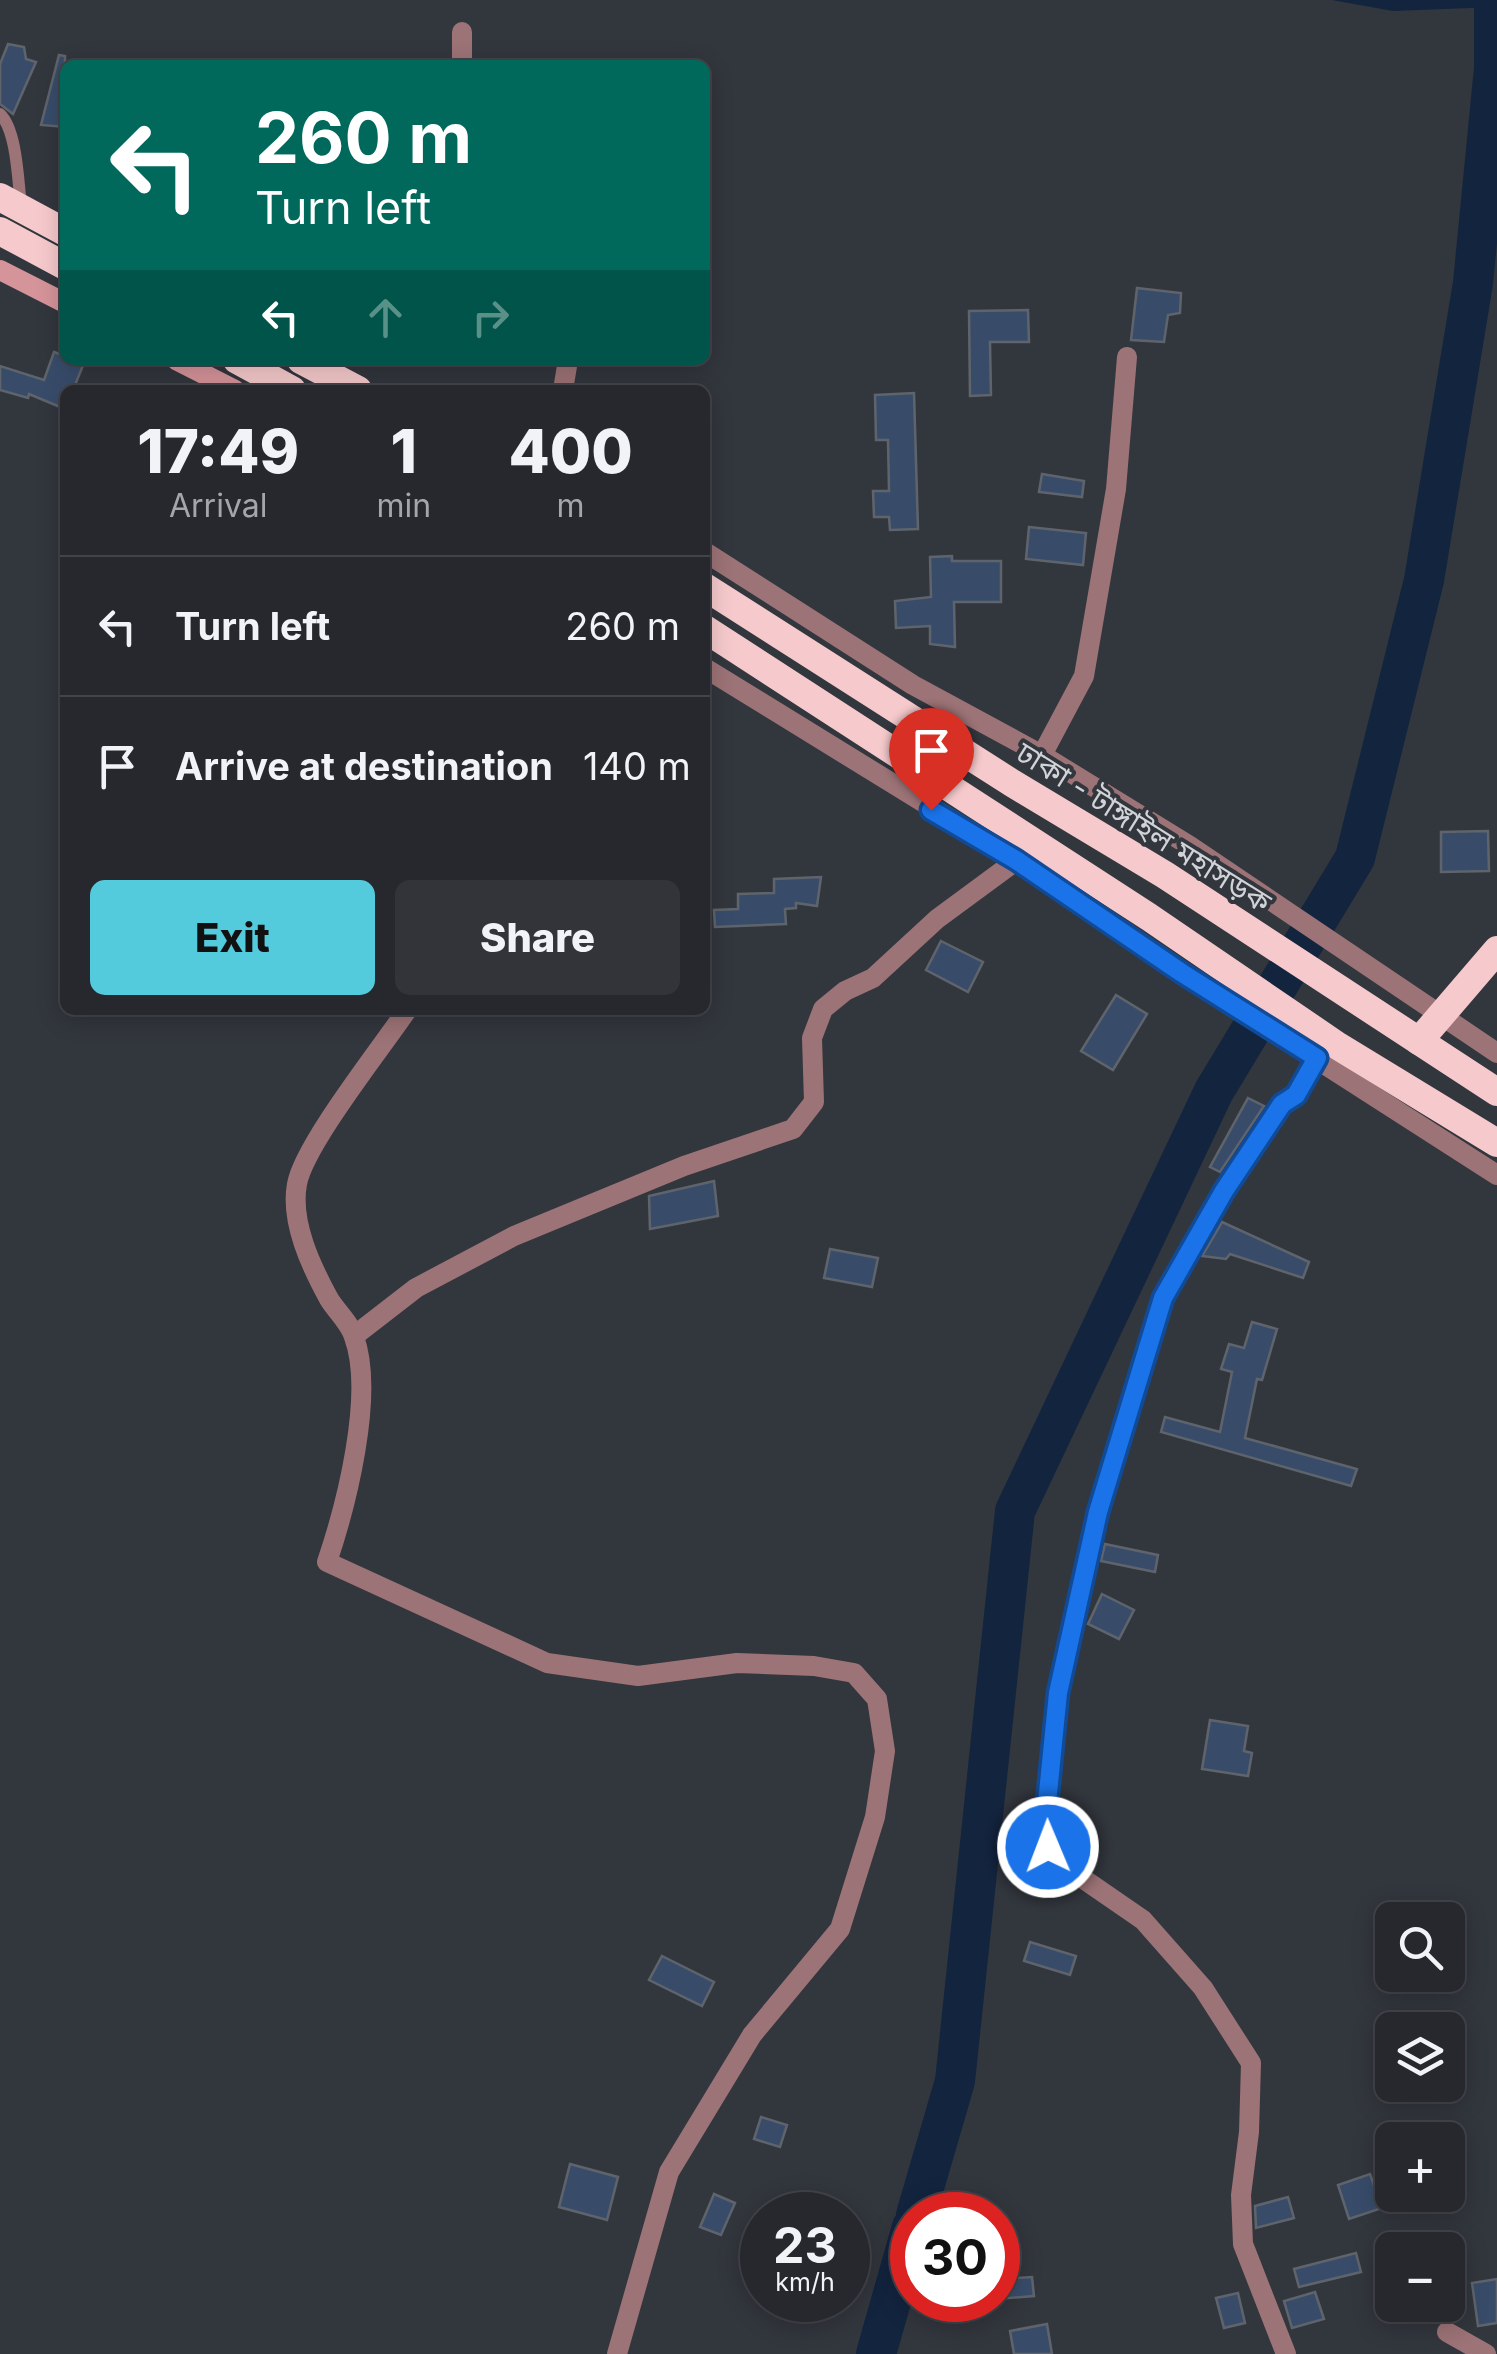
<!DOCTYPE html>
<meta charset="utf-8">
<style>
body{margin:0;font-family:Inter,"Noto Sans Bengali",sans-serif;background:#32343a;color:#f1f3f6;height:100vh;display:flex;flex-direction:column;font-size:38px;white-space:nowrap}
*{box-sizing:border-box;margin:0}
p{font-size:32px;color:#a4a6aa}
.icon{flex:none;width:55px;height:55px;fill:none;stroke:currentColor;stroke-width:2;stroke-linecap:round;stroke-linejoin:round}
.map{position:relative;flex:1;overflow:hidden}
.details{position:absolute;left:60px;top:385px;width:650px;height:630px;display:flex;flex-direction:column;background:#26282e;border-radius:15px;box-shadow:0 5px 25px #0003,0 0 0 2px #42444a}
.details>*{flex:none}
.top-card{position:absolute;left:60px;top:60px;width:650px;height:305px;border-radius:15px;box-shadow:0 5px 25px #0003,0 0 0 2px #42444a;background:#00695c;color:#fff;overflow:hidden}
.buttons{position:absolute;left:1375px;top:1902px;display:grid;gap:20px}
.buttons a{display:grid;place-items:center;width:90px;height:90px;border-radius:15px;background:#26282e;box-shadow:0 5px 25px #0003,0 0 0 2px #42444a;font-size:50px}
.speed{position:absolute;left:740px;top:2192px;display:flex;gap:20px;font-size:50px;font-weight:700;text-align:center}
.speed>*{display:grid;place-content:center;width:130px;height:130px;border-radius:50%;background:#26282e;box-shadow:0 5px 25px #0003,0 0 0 2px #42444a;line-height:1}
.speed small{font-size:25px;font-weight:400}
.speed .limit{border:15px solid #d22;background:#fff;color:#111}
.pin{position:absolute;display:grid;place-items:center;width:85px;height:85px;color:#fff;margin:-102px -42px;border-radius:50% 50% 50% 0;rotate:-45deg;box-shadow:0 0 10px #0007}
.pin .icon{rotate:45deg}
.me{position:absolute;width:110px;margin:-55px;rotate:359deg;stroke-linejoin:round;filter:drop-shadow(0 0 8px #0008)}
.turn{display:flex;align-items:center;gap:35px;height:210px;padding:0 30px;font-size:45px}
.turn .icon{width:130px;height:130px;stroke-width:2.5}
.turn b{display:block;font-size:70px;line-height:85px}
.lanes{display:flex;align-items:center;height:95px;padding:0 30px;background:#0003;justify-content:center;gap:50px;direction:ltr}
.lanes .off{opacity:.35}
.eta{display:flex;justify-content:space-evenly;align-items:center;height:170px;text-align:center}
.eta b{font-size:60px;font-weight:800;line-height:70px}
.cta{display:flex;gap:20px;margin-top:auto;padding:20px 30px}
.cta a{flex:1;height:115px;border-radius:15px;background:#54cadd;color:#111;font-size:40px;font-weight:800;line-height:115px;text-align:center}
.cta a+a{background:#32343a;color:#f1f3f6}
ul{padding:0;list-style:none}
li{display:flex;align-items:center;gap:30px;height:140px;padding:0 30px;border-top:2px solid #42444a}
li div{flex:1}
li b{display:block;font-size:38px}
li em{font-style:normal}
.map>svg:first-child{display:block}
</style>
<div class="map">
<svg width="1497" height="2354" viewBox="0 0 1497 2354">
<rect width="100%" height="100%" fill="#32363d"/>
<!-- water -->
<path fill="#13243f" d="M1332 0H1497V7L1393 11Z"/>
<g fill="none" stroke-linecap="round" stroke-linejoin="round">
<!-- river -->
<g stroke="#13243f" stroke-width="40">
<path d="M916 2215 955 2081 1015 1511 1214 1091 1355 858 1424 580 1473 283 1494 68V0"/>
<path d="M876 2354 912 2227"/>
</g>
</g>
<!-- building -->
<g fill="#384c6a" stroke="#5f646c" stroke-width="2.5">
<path d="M8 44 24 47 26 59 36 62 13 114 0 104V64Z"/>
<path d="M59 55 65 56V127L41 125Z"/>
<path d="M1137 288 1181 293 1180 313 1168 315 1164 342 1131 340Z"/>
<path d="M1028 310 1029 342H990L991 395 970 396 969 311Z"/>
<path d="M54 352 65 356V360L84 363 73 390H65V409L29 394 28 398 0 390V366L44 380Z"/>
<path d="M914 393 918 529 890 530 889 517H874L873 491H889L888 440H876L875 395Z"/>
<path d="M1042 474 1084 481 1082 497 1039 492Z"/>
<path d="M1029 527 1086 533 1083 565 1026 559Z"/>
<path d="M952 556V561H1001V602H954L955 647 930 644V626L896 628 895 601 931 597 930 557Z"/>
<path d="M1488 831 1489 871 1441 872V832Z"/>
<path d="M821 877 817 906 796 903V908L785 909 786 924 715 927 714 910 738 909V894L774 893V879Z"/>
<path d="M941 941 983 962 968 992 926 970Z"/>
<path d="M1116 995 1147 1014 1113 1070 1081 1051Z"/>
<path d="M1248 1098 1264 1106 1220 1172 1210 1167Z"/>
<path d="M714 1181 718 1216 650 1229 649 1196Z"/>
<path d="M1222 1222 1309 1262 1303 1278 1230 1254 1226 1259 1202 1256Z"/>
<path d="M830 1249 878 1258 872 1287 824 1278Z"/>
<path d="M1252 1322 1277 1329 1262 1380 1257 1379 1245 1438 1357 1469 1351 1486 1161 1432 1165 1417 1220 1432 1232 1372 1221 1369 1229 1344 1244 1348Z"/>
<path d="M1105 1544 1158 1555 1155 1572 1101 1561Z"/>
<path d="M1102 1594 1134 1610 1119 1639 1088 1624Z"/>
<path d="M1210 1720 1248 1726 1244 1751 1252 1753 1248 1776 1202 1769Z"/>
<path d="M1030 1942 1076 1956 1070 1975 1024 1961Z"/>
<path d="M662 1956 714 1982 702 2006 649 1980Z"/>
<path d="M761 2117 787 2125 780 2147 754 2139Z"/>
<path d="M570 2164 618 2177 607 2220 559 2207Z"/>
<path d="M1370 2174 1382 2208 1349 2219 1338 2185Z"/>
<path d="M714 2194 735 2203 721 2235 700 2227Z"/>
<path d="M1288 2197 1294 2218 1256 2228 1255 2206Z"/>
<path d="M1356 2253 1361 2272 1299 2287 1294 2269Z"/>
<path d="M1032 2277 1034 2296 998 2299V2279Z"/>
<path d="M1497 2279V2323L1478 2326 1472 2283Z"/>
<path d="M1315 2292 1324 2319 1292 2328 1284 2301Z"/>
<path d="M1238 2293 1245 2323 1224 2328 1216 2298Z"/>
<path d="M1047 2324 1052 2354H1014L1010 2331Z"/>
</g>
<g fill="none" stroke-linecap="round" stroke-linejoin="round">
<!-- service -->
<path stroke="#9c7376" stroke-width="12" d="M0 114C17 130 18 182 21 206"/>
<!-- minor -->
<g stroke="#9c7376" stroke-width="20">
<path d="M462 65V32"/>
<path d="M563 390 568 360"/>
<path d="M705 552 913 685 1042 755 1190 846 1497 1053"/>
<path d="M705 668 1017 860 1182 973 1497 1175"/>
<path d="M1042 755 1084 676 1116 489 1127 357"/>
<path d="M407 1010C382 1047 304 1145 297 1184 290 1222 311 1266 329 1299 337 1312 350 1323 354 1337 375 1394 346 1506 327 1562L547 1663 638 1676 737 1663 814 1666 854 1673 877 1699 885 1751 875 1817 840 1929 752 2035 669 2172 617 2354"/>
<path d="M354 1336 416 1288 514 1236 684 1166 793 1129 814 1102 812 1038 823 1009 845 991 873 978 937 919 1017 860"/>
<path d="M1447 2332 1486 2354"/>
<path d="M1286 2354 1243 2244 1241 2195 1249 2132 1251 2063 1203 1988 1143 1920 1053 1858 1045 1823 1058 1693 1098 1513 1163 1298 1223 1191 1282 1104 1296 1095 1317 1058"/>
</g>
<!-- secondary -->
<g stroke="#d5949a" stroke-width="20">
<path d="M0 270 65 303"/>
<path d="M176 360 235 390"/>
</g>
<!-- trunk -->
<g stroke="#f6cacc" stroke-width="28">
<path d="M0 197 65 232"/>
<path d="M0 231 65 266"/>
<path d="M237 360 292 390"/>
<path d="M301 360 358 390"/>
<path d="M705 587 1012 783 1165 875 1497 1092"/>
<path d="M705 629 1149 917 1338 1046 1497 1143"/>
<path d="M1419 1041 1497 950"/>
</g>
</g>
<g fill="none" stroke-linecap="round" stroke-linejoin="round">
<!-- route casing -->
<g stroke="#114b97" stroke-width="25">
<path id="route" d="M931 810 1016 860 1182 973 1317 1058 1296 1095 1282 1104 1224 1191 1163 1298 1098 1512 1058 1693 1045 1823 1048 1847"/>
</g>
<!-- route -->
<use href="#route" stroke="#1a73e8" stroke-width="18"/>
</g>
<g text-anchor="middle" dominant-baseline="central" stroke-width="8" stroke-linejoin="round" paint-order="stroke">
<!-- street labels -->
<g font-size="30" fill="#d0d3d7" stroke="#32363d">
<text transform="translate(1144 827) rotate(32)">ঢাকা - টাঙ্গাইল মহাসড়ক</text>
</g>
</g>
</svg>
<div class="buttons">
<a><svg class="icon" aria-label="search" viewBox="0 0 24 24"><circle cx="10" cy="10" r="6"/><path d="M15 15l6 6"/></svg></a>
<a><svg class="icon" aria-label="layers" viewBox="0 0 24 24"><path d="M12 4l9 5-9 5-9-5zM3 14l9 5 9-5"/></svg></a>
<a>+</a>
<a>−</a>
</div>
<div class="speed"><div>23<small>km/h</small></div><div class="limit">30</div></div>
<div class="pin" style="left:931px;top:810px;background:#d93025"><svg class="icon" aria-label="arrive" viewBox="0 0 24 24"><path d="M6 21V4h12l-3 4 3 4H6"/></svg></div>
<svg class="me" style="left:1048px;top:1847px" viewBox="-20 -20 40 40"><circle r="17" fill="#1a73e8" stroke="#fff" stroke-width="3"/><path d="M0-11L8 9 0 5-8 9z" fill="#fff"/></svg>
<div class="top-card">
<div class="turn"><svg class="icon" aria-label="left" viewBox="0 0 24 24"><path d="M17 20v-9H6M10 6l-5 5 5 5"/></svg><div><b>260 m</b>Turn left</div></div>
<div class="lanes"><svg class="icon" aria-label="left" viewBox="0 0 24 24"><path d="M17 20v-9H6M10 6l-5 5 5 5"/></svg><svg class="icon off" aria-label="ahead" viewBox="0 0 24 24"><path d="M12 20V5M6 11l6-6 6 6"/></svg><svg class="icon off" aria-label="right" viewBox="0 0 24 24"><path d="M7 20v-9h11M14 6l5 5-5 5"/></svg></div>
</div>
<section class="details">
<div class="eta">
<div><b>17:49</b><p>Arrival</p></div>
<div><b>1</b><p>min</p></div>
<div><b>400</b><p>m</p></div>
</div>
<ul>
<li><svg class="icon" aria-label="left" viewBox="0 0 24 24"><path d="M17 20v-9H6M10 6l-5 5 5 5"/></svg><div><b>Turn left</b></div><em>260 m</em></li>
<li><svg class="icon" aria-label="arrive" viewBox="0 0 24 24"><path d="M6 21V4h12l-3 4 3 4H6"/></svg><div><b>Arrive at destination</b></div><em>140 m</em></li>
</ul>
<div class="cta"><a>Exit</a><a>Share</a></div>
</section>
</div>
